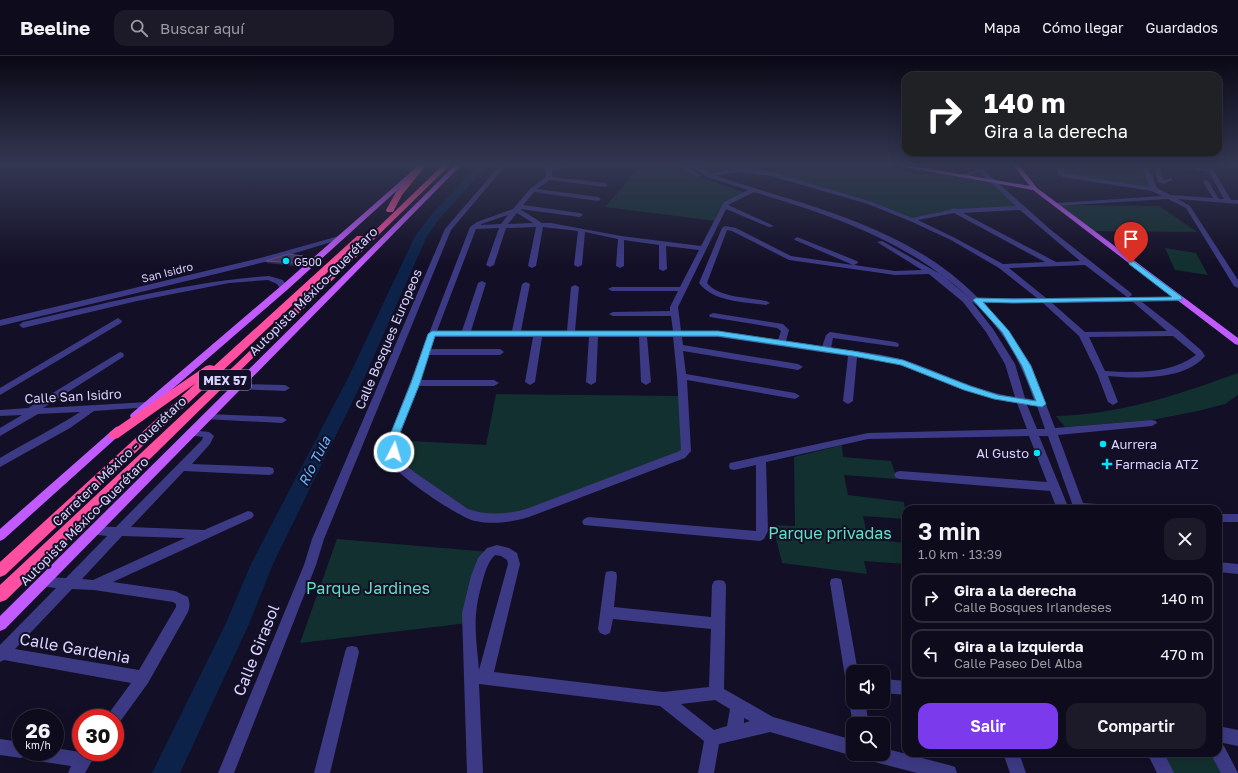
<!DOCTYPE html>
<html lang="es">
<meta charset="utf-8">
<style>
body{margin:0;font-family:"Golos Text",sans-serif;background:#1c1929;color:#f1f3f6;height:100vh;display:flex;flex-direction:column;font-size:15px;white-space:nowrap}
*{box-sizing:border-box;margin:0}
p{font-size:13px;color:#9b9ba3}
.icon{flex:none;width:22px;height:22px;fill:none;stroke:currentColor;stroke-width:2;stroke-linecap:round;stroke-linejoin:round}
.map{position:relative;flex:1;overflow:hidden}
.side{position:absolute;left:902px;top:449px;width:320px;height:252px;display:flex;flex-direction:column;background:#0e0b1c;border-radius:12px;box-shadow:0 4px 16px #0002,0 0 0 1px #2e2b3b}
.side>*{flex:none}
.guide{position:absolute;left:902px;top:16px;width:320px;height:84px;border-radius:12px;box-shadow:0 4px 16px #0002,0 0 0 1px #2e2b3b;background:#202124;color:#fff;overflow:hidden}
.controls{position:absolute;left:846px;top:609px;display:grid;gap:8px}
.controls a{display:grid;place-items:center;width:44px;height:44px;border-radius:8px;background:#0e0b1c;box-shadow:0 4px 16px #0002,0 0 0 1px #2e2b3b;font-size:20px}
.speed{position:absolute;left:12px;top:653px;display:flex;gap:8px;font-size:20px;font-weight:700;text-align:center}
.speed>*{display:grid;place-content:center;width:52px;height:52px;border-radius:50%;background:#0e0b1c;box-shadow:0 4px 16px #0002,0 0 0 1px #2e2b3b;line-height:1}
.speed small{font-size:10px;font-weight:400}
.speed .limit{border:6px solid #d22;background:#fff;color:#111}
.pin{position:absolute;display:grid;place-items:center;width:34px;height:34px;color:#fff;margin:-41px -17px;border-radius:50% 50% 50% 0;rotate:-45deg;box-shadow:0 0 4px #0007}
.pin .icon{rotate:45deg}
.me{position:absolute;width:44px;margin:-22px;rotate:5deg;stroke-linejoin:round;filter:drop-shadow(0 0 3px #0008)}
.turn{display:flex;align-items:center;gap:14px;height:84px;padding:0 16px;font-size:18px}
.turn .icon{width:52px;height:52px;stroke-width:2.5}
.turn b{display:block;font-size:28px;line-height:34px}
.round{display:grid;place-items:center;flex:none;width:42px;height:42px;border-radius:12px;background:#1c1929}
.overview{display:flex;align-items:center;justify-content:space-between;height:68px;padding:0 16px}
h1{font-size:24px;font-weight:600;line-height:30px}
.action{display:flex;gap:8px;margin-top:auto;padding:8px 16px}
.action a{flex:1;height:46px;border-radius:12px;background:#7c3aed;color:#fff;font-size:16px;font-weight:600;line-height:46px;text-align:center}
.action a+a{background:#1c1929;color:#f1f3f6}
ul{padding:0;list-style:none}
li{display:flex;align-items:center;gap:12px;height:50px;margin:0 8px 6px;padding:0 8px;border:2px solid #2e2b3b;border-radius:12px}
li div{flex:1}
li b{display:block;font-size:15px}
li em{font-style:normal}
header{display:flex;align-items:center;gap:24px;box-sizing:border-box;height:56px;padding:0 20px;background:#0e0b1c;border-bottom:1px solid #2e2b3b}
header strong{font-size:19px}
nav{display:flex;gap:22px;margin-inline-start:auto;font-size:14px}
.search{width:280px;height:36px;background:#1c1929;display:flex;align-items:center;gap:10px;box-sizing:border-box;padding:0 14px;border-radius:12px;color:#9b9ba3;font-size:15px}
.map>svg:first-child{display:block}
</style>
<header>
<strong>Beeline</strong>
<div class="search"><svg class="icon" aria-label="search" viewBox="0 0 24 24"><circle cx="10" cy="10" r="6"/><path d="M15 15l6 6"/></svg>Buscar aquí</div>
<nav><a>Mapa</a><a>Cómo llegar</a><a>Guardados</a></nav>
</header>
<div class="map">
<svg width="1238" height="717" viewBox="0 0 1238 717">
<rect width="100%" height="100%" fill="#130f26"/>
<!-- green -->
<g fill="#12302f">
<path d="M642 108H680L701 122 746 137 729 144 716 165 605 151Z"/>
<path d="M691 108H890L993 127 1021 152 953 154 931 158 912 164 870 147 811 129 747 114 709 120Z"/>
<path d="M1061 108 1144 109 1154 133 1062 119Z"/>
<path d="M1057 149 1159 150 1197 176 1088 175Z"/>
<path d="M1165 192 1196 197 1208 219 1175 214Z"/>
<path d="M1238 317V339L1225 348 1198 355 1152 364 1065 371 1056 360C1122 358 1177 339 1238 317Z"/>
<path d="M496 338 683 340 686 395 529 457 476 461 410 419 393 384 486 389Z"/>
<path d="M842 389 843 401 891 405 897 423 844 419 848 439 904 446 906 463 863 460 868 483 906 487V508L864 505 867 518 782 507 773 469 795 470 794 401Z"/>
<path d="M337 483 490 496 468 567 300 587Z"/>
<path d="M1158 697H1211L1223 717H1171Z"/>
</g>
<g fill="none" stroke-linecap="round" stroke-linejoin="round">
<!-- river -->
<path fill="#0c2248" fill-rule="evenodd" d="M479 108H489L440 162 427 180 366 318 273 508 249 568 180 717H152L226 567 251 508 350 318 415 180 432 158Z"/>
<!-- minor -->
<g fill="#3d3a85" fill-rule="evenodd">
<path d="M501 108H507L451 174 324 483 316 509 234 717H218L304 509 312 483 445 173Z"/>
<path d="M548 108H554L553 110 583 108 552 113V121L605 127 608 129 605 131 550 124 537 133 598 141 601 143 598 145 534 136 523 149 580 157 583 159 580 161 520 153 542 167H551L621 180 701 190 724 146 748 134 707 121 688 108H695L710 118 737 112 772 116 872 146 912 162 950 154 953 152 957 153 1016 150 979 116 959 122V120L976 114 970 108H977L1051 174 1131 237 1132 239 1129 241H1182V245H1179L1142 246 1179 275 1202 295 1205 300C1186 324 1136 323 1108 320L1118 346 1113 349 1108 346 1097 317 1079 280 1043 247H983L1014 283 1031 309 1055 372 1152 364 1156 365 1157 367 1152 370 1058 379 1083 447 1110 449 1114 450 1116 453H1074L1048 380H1039L1069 453H1057L1050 435 900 423 896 422 894 419 896 416 900 415 1047 426 1029 380 868 383 766 406 768 475 764 483 760 485 584 469 582 466 584 463 588 461 756 475V409L734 414 730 413 729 410 730 407 868 377 1027 373 1017 347C976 341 941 323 903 310 888 305 872 304 857 301L853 345 848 348 843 345 848 300 718 281H682L683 289 798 308 803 311 798 314 683 295 686 318 795 337 800 340 795 343 687 324 691 395 685 402 529 461C512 466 493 469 475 465 460 462 406 425 396 413 390 405 388 394 388 384L470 171 477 166 513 153 530 133 546 121V112ZM737 116 771 120 868 148 910 165 951 184 999 212 1037 242H978C908 170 807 150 716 120ZM754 136C836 161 906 184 971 243L942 219 882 185 877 186 922 214 895 215 854 209 858 207 857 205 797 181 794 183 795 184 853 209 791 200 736 172 725 170 722 172 699 227C713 246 745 246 766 249L770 247 766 245C748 241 719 242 707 227L727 174 732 175 789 204 895 219 929 218 963 246 986 276 1005 308 1015 341C976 335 943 317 907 305 886 298 854 295 831 292L833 282 898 291 899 289 898 287 895 286 830 276 826 279 822 291 786 285 789 274 783 268 713 257 709 259 710 261 777 272 781 275 778 284 718 275H681L678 251 726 153 769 171 774 170 728 149ZM1020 154 1080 205 1056 206 963 157ZM517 157 533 167 508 168ZM954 157 1045 206 1003 208 955 182 918 164ZM508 159 501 168 481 169V168ZM536 171 528 210 532 212 536 210 543 171 578 175 574 209 578 211 582 209 585 176 618 183 616 210 620 212 624 210V184L659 189V213L663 215 667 213 666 190 699 194 680 231H612L608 233 612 235H678L670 251V255L613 256 609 258 613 260H671L673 275H575L579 231 575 229 571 231 567 275H521L530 228 526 226 522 228 512 275H471L486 227 482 225 478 227 462 275H437L476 173 499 172 486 209 490 211 494 209 506 172ZM1085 209 1127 241 1046 242 1009 212ZM972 246C977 248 981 254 985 258 1010 285 1022 310 1034 344L1025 342 1015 308 993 273ZM1133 246 1167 275 1085 276 1052 247ZM1173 280 1196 299C1170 318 1136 317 1105 315L1089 281ZM435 281H533L525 326 530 329 535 326 542 281H589L586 326 591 329 596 326 598 281H639L641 326 646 329 651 326 647 281H673L677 320 681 394 677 396 526 453C508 458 487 460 468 453L414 416 405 408 399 396 398 384 419 330H494L499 327 494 324H421L429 299H500L504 296 500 293H431ZM1027 349 1037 350 1045 373H1037Z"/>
<path d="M677 108H684L701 120 696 121Z"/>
<path d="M1058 108H1064V117L1066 118 1150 131 1141 108H1147L1157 132 1170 139 1213 142 1203 126 1206 124 1208 125 1219 143H1224L1209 116 1166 108H1181L1207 113 1204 108H1210L1231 144H1238V148L1178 143 1190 150 1238 224V232L1234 230 1186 152 1168 143 1055 150 1054 149 1057 147 1162 140 1152 135 1062 121 1058 118Z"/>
<path d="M1153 108H1159L1163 124 1172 122V124L1164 128 1158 126Z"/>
<path d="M339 180 341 181V183L269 205 0 270V264L264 201Z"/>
<path d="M269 220 283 224 288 232 287 234H281L277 228 268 224 229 227 137 245 23 272 19 269 23 266C104 248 186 226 269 220Z"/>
<path d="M118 262 122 265 121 267 0 339V332Z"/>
<path d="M120 296 123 297 124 299 123 301 43 352 148 346 153 349 151 351 94 355 70 372 0 411V402C26 386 54 373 80 356L38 358 0 380V372L22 359 0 360V354L28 352Z"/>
<path d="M238 328 285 329 290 332 285 335 235 333 233 331Z"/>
<path d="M208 358 282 361 287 364 282 367 204 363 203 361 204 359Z"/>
<path d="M191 374 209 376 214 380 210 388 192 408 269 411 273 412 274 415 273 418 269 419 184 415 131 471 204 474 248 455 252 456 254 459 252 462 113 526 175 535 188 541C190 546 190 551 188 556L148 627 119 667 115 669V662H106L109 657 131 627 4 604 0 606V589L56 532 39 530 38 526 39 522 44 521 66 522 107 480 90 478 88 475 90 472 94 470 116 471 202 384 203 381 187 379 186 377 187 375ZM122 480 185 482 93 524 82 523ZM72 533 94 534 173 546 176 548V551L139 614 15 593Z"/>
<rect x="1218" y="458" width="20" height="8"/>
<path d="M497 489 509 492 517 497 520 508 494 616 663 636 709 631 711 573 613 563 610 577 605 579 600 577 598 573 605 520 606 516 611 515 616 516 617 520 614 551 711 561 712 529 714 525 719 524 724 525 726 529 724 633 773 661 853 684V698H858L853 700 770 676 719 688 714 717H698L704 685 660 650 479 628 483 717H467L462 557 471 520 478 502 487 492ZM495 499 501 500 507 504 508 508 479 614C476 579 472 562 482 527 485 517 487 507 495 499ZM715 644 730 653 727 670 714 674 681 648ZM744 662 750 665 744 667Z"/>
<path d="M1218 506 1238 508V518L1218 516Z"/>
<path d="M836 522 841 523 842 527 858 616H853V634L848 632 846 627 830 527 831 523Z"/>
<path d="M352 590 357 591 359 596 330 717H314L345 596 347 591Z"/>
<path d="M883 623 906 625V639L883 637Z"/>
<path d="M853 640V646H865L869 668H853L849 646Z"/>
<path d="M1218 670 1238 674V690L1218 686Z"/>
<path d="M0 683 21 686V696H55V692L80 696 81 694V696H97L85 717H68L71 710 31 704 25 700 21 702 0 699Z"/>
<path d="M1218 688 1224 690 1238 717H1221L1210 697H1218Z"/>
<path d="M883 692 949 709 955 711 957 717H917L867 704 865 698H883Z"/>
<path d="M1003 697H1019L1026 717H1010Z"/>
<path d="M1147 697H1164L1174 717H1157Z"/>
</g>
<!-- major -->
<g fill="#c25bff" fill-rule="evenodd">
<path d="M456 108H462L5 573 0 575V560Z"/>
<path d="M887 108H901L1030 130 1012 108H1018L1037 132 1238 282V289L1235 288 1033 134Z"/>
<path d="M419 109 424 110 287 234 139 362H131L130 360 131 358 281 230Z"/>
<path d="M120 370 125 373 124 375 4 483 0 485V473L116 371Z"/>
</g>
<!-- highway -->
<g fill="#ff4fa3" fill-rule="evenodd">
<path d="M420 108H427L402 139 393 156H387L386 154 396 136Z"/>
<path d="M444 108H451L6 544 0 546V529L234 310Z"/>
<path d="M357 180H363L364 182 5 519 0 521V506L196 327 118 382 114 383 110 382 108 379 110 376 206 310 210 309 214 310Z"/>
</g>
</g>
<!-- wall -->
<path fill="#312854" d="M303 200V202L294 210 267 207 266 205Z"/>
<!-- shaded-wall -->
<path fill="#1d163a" d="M303 200V202L294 210V207Z"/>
<!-- building -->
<path fill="#433a66" stroke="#5a527e" d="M288 198 303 200 294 207 266 205Z"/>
<!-- sky -->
<linearGradient id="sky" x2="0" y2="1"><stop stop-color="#0a0815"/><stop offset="0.52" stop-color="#333752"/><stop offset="1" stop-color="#333752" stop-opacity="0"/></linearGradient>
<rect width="1238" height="209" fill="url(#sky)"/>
<!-- route -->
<path fill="#4fc3f7" stroke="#337fa1" d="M1129 205H1133L1182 241V244L1013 247 983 246 1009 275 1031 310 1046 348 1042 351 994 343 964 334 901 309 853 300 718 280H435L420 327 397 384 399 396 394 399 389 396 388 384 411 327 428 278 432 275H718L853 295 903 304 970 330 998 339 1036 345 1022 310 1002 276 973 244 976 242 1013 243 1172 241 1129 208Z"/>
<!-- markers -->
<g fill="#00e5ff" stroke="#130f26" stroke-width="1.5">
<circle cx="286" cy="205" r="4"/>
<circle cx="1103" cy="388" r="4"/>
<circle cx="1037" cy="397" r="4"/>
<path d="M1105 402h4v4h4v4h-4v4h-4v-4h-4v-4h4z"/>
</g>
<g text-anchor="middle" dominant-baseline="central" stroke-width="4" stroke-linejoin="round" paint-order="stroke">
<!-- far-poi labels -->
<g font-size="11" fill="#d9d4ff" stroke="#130f26" text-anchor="start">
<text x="294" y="205">G500</text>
</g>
<!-- far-street labels -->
<g font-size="11" fill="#d9d4ff" stroke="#130f26">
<text transform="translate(167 216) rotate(-14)">San Isidro</text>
</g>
<!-- shield labels -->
<rect fill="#130f26" stroke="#9e99be" stroke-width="1" x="199" y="314" width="52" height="20" rx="3"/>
<g font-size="12" font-weight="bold" fill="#d9d4ff">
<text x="225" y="324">MEX 57</text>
</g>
<!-- street labels -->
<g font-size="13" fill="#d9d4ff" stroke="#130f26">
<text transform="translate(313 235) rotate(-45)">Autopista México-Querétaro</text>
<text transform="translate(388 283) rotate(-67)">Calle Bosques Europeos</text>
<text transform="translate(73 340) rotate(-3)">Calle San Isidro</text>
<text transform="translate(119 405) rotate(-44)">Carretera México - Querétaro</text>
<text transform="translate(84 465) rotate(-45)">Autopista México-Querétaro</text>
</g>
<!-- poi labels -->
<g font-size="13" fill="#d9d4ff" stroke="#130f26" text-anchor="start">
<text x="1111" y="388">Aurrera</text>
<text x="1029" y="397" text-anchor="end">Al Gusto</text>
<text x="1115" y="408">Farmacia ATZ</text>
</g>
<!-- water labels -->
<g font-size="14" font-style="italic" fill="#62b6ff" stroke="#130f26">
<text transform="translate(314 405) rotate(-63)">Río Tula</text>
</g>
<!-- near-park labels -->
<g font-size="16" fill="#5fe0c0" stroke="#130f26">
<text x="830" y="477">Parque privadas</text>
<text x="368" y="532">Parque Jardines</text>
</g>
<!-- near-street labels -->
<g font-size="16" fill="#d9d4ff" stroke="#130f26">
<text transform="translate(75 592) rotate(10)">Calle Gardenia</text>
<text transform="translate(256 594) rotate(-68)">Calle Girasol</text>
</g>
</g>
</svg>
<div class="controls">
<a><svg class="icon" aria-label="sound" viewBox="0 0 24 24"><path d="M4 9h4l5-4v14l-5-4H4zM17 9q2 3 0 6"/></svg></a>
<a><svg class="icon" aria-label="search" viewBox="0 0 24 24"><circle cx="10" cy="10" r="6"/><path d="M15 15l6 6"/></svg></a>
</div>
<div class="speed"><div>26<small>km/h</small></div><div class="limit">30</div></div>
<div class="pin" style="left:1131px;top:207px;background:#d93025"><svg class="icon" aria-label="arrive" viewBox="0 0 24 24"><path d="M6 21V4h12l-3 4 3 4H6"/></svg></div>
<svg class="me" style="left:394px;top:396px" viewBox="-20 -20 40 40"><circle r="17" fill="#4fc3f7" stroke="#fff" stroke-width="3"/><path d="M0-11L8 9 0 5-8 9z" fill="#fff"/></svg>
<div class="guide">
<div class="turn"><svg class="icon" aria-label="right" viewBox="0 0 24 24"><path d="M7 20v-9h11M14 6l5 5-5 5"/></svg><div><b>140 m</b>Gira a la derecha</div></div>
</div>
<section class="side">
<div class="overview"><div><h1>3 min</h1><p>1.0 km · 13:39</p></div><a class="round"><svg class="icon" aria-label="close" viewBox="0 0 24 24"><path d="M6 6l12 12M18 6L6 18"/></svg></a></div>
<ul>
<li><svg class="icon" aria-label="right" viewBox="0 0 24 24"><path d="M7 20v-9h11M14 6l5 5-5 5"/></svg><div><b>Gira a la derecha</b><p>Calle Bosques Irlandeses</p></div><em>140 m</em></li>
<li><svg class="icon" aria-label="left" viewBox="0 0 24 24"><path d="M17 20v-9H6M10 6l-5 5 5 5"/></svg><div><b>Gira a la izquierda</b><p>Calle Paseo Del Alba</p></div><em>470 m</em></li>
</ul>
<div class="action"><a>Salir</a><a>Compartir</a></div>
</section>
</div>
